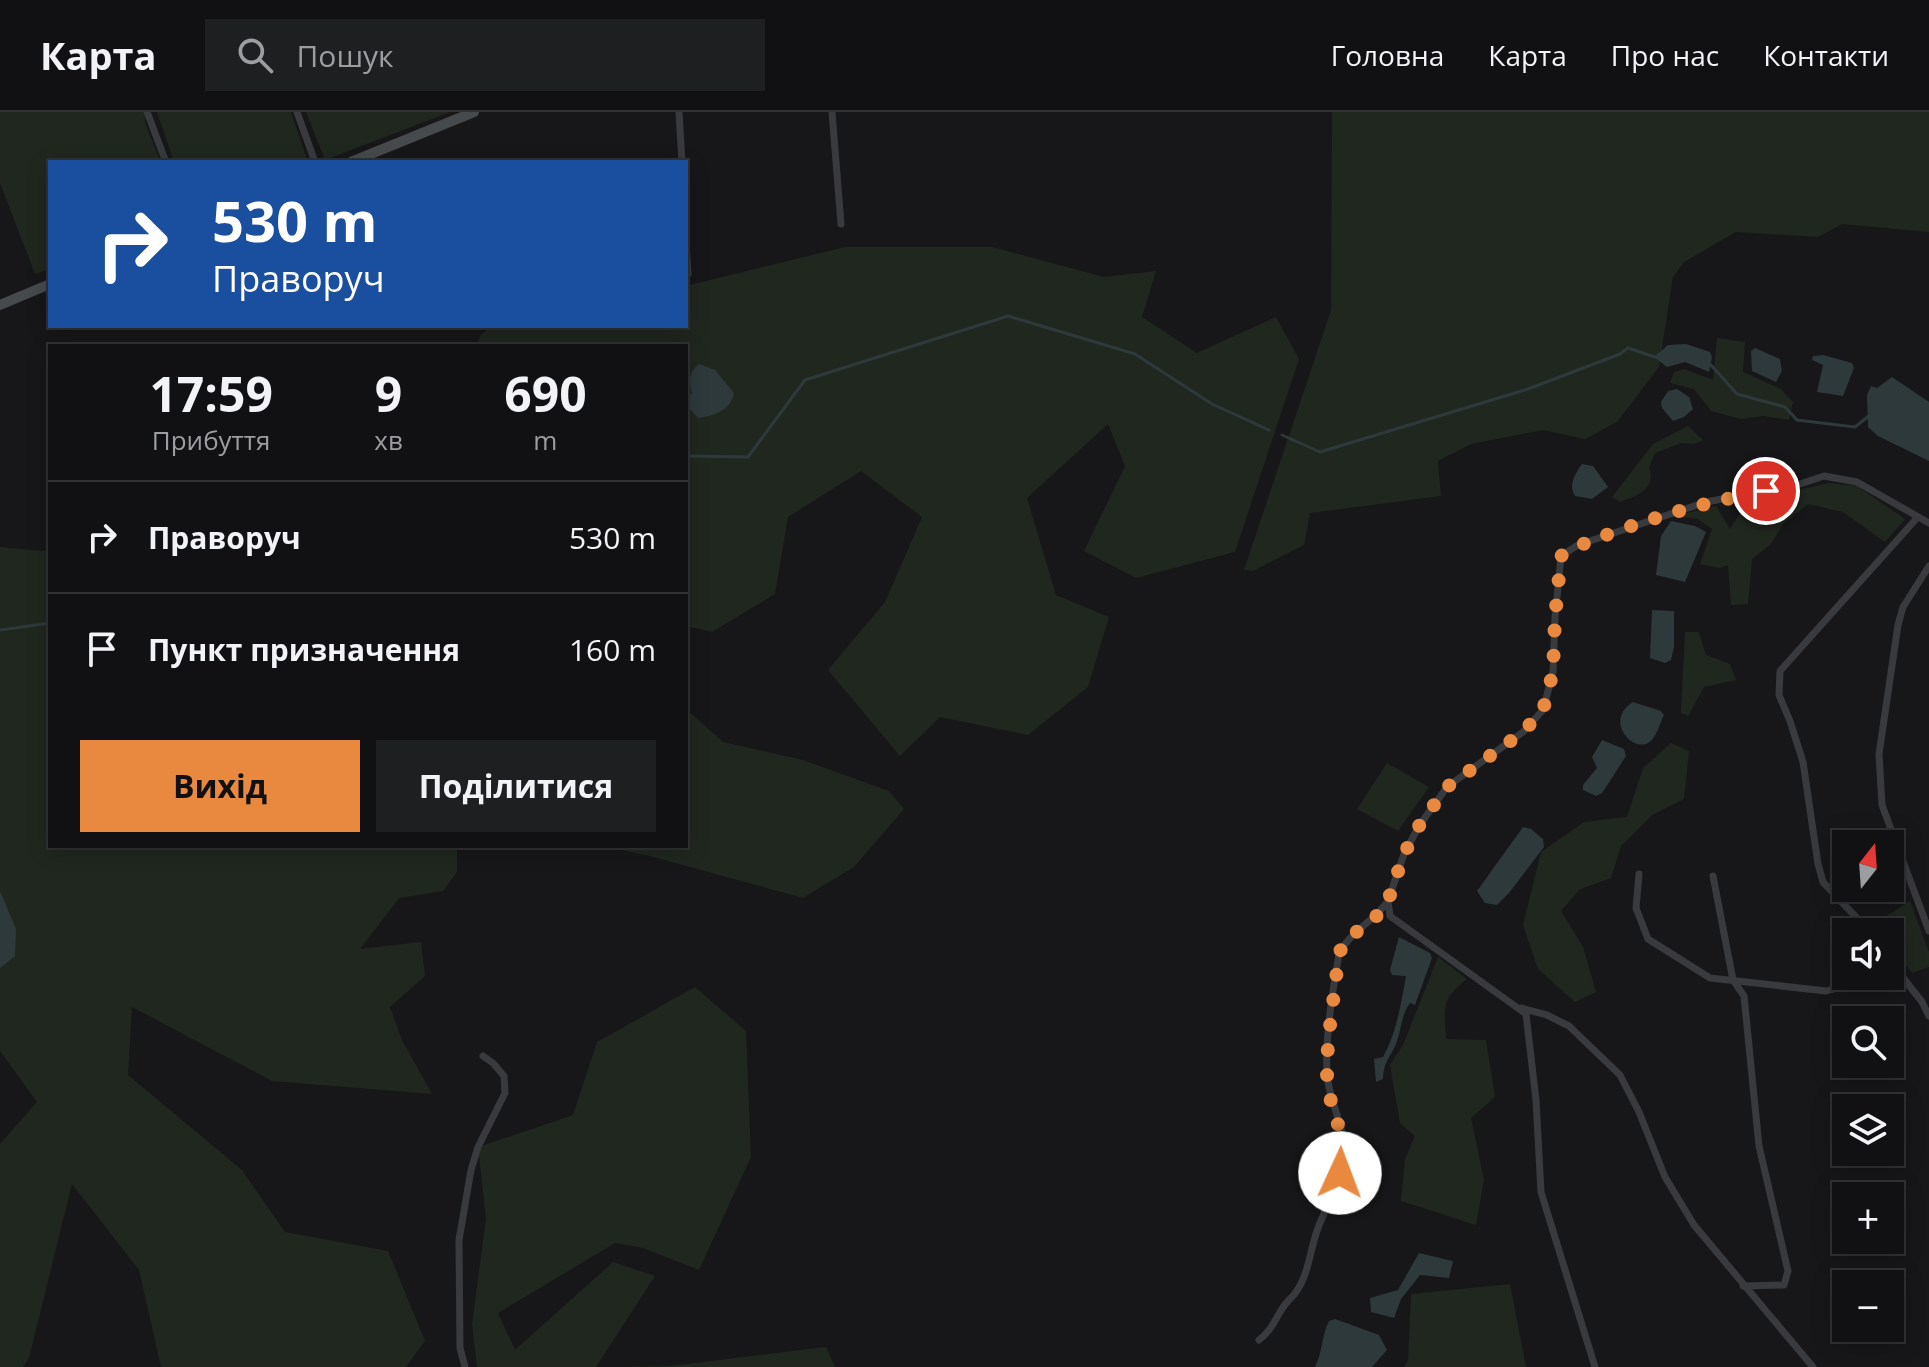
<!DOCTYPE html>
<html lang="uk">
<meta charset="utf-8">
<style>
body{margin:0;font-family:"Open Sans",sans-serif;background:#1e1f21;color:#f1f3f6;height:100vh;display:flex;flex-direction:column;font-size:30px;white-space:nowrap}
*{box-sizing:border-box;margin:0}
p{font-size:26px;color:#9c9da0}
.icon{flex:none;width:44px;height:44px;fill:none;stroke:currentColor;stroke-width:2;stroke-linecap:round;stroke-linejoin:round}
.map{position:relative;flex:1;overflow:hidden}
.sheet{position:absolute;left:48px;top:232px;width:640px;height:504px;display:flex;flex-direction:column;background:#111113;border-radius:0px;box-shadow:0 4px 20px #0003,0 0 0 2px #303133}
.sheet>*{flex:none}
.top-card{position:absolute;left:48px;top:48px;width:640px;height:168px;border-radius:0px;box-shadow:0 4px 20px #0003,0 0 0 2px #303133;background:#1a4fa0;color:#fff;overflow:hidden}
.needle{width:52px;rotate:17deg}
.fabs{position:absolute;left:1832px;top:718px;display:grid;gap:16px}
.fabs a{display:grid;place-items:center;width:72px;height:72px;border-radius:0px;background:#111113;box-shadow:0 4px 20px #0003,0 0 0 2px #303133;font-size:40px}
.pin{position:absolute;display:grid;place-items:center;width:68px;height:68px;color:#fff;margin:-34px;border:4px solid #fff;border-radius:50%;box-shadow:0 2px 8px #0007}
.me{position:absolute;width:88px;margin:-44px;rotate:2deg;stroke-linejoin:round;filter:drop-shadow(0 0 6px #0008)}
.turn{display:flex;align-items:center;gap:28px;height:168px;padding:0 32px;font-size:36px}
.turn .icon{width:104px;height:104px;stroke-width:2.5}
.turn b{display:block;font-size:56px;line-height:68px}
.eta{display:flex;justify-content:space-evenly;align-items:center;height:136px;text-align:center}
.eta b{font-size:48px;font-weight:700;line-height:56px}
.action{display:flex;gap:16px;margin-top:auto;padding:16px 32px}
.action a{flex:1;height:92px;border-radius:0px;background:#e8893f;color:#111;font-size:32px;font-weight:700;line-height:92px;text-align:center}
.action a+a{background:#1e1f21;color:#f1f3f6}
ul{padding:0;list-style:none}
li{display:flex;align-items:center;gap:24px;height:112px;padding:0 32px;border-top:2px solid #303133}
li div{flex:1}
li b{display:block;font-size:30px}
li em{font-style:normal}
header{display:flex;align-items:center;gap:48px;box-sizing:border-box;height:112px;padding:0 40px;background:#111113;border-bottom:2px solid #303133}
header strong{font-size:38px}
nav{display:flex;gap:44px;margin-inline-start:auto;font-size:28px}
.search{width:560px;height:72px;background:#1e1f21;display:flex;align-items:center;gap:20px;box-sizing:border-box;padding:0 28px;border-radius:0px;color:#9c9da0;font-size:30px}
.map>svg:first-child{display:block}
</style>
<header>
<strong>Карта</strong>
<div class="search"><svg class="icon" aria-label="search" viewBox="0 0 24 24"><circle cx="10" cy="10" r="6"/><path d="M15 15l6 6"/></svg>Пошук</div>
<nav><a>Головна</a><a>Карта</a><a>Про нас</a><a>Контакти</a></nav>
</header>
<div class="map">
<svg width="1929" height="1255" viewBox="0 0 1929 1255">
<rect width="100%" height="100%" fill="#171719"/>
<!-- green -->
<g fill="#20271f">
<path d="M0 0H144L145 11 161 50H50V68L46 70 50 82V157L35 162 0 71Z"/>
<path d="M157 0H291L308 50H174Z"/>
<path d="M306 0H450L325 48Z"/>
<path d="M1332 0H1929V120L1842 112 1818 125 1736 120 1684 150 1673 165 1659 255 1617 310 1585 327 1543 318 1471 332 1438 349 1441 384 1310 401 1304 433 1253 459 1244 458 1331 198Z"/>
<path d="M845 135H992L1104 165 1156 159 1142 205 1197 241 1276 205 1299 247 1235 440 1136 466 1084 439 1125 354 1108 312 1027 386 1056 483 1109 505 1088 575 1028 623 940 605 900 644 828 558 885 490 922 405 861 359 788 405 775 482 712 520 686 514V234H477L480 224 491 214H686V174Z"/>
<path d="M1717 226 1745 230 1743 260 1781 277 1793 290 1789 308 1763 304 1741 307 1711 299 1694 277 1670 271 1674 260 1684 257 1713 268Z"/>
<path d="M1688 314 1703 328 1694 332 1681 331 1655 341 1649 356C1657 377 1636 384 1620 390L1612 385 1653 332Z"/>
<path d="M1829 371 1857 374 1905 407 1885 430 1843 400 1808 392 1783 412 1771 432 1752 447 1748 492 1731 493 1728 453 1719 456 1700 452 1712 417 1698 407 1674 404 1716 394 1730 417 1748 389Z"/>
<path d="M0 435 43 439 50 437V734H457V760L443 779 399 786 360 837 421 830 425 864 390 895 402 928 432 982 272 969 132 895 128 963 242 1058 285 1120 388 1139 425 1229 406 1255H161L139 1158 72 1072 29 1246 23 1255H0V1032L37 990 0 939Z"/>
<path d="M1685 520H1699L1706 543 1730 552 1736 568 1704 575 1688 604 1681 601Z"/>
<path d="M686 597 723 630 803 648 889 679 904 697 854 755 803 786 650 744 603 734H686Z"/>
<path d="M1671 631 1689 639 1684 687 1652 703 1621 734 1611 766 1580 777 1561 799 1583 835 1596 880 1575 890 1538 857 1523 813 1541 740 1584 710 1627 705 1643 656Z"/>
<path d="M1387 651 1429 675 1398 719 1357 697Z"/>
<path d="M1910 789 1929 840V855L1912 861 1890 831V820H1882L1876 811Z"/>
<path d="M1438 845 1467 867C1441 887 1444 896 1446 927L1486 928 1495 985 1471 1006 1484 1068 1476 1113 1401 1089 1405 1047 1415 1024 1400 1011 1390 953 1403 933Z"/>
<path d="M695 875 746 919 751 1045 699 1158 643 1136 615 1131 498 1201 515 1238 613 1150 655 1164 596 1255H477L472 1212 486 1107 478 1035 573 1003 597 930Z"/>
<path d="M1510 1172 1526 1255H1404L1408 1248 1411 1182Z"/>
<path d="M826 1235 835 1255H616L670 1254Z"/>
</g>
<!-- water -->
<g fill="#2e393c">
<path d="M1686 232 1710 240 1712 245 1709 260 1685 250 1667 255 1654 245 1668 233Z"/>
<path d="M1755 236 1780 247 1782 259 1776 270 1752 259 1751 239Z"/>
<path d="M1823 243 1852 251 1854 256 1843 284 1817 280 1823 253 1812 248 1813 244Z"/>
<path d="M699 252 715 258 734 281C731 299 713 304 698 306L689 296 687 286 692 281C689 267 688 262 699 252Z"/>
<path d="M1892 265 1929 290V349L1878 324 1868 315 1867 283 1871 274 1877 276Z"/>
<path d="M1677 277 1689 285 1693 297 1684 305 1673 309 1662 296 1661 290 1668 279Z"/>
<path d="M1582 352 1593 354 1608 375 1592 387 1575 384C1568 373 1575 362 1582 352Z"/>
<path d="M1671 409 1695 414 1706 420 1685 470 1656 463 1661 424Z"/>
<path d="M1652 498 1674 499V535L1671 548 1665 551 1650 546Z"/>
<path d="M1633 590 1661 599 1664 603C1660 611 1656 627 1648 631 1632 640 1604 608 1633 590Z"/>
<path d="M1602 628 1624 637 1626 644 1602 681 1596 684 1583 678V673L1597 656 1592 645Z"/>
<path d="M1523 715 1531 717 1543 727 1544 735 1509 781 1497 793 1485 791 1477 779Z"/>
<path d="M0 779 16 817 15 844 0 856Z"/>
<path d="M1399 825 1430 841 1432 846 1415 893 1410 891C1401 903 1402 915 1397 929 1391 946 1384 947 1383 967L1376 970 1374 947 1383 945C1397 920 1401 891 1406 864L1392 863 1390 858Z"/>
<path d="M1419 1141 1453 1149 1449 1166 1420 1163 1401 1187 1394 1206 1371 1200 1370 1186 1398 1178Z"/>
<path d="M1335 1207 1379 1223 1387 1238 1372 1255H1315C1323 1240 1321 1224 1329 1209Z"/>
</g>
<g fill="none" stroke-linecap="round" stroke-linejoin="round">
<!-- stream -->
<g stroke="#2e393c" stroke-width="3">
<path d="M1706 252 1711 253 1737 282 1785 295 1797 308 1855 315 1870 303"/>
<path d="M1282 323 1320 340 1528 277 1620 242 1628 236 1655 245"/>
<path d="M686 344 748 345 805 268 1008 204 1135 242 1212 292 1269 318"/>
<path d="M0 518 50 511"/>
</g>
<!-- street -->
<g stroke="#383a3e" stroke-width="7">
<path d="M147 0 166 50"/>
<path d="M297 0 315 50"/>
<path d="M679 0 682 50"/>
<path d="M832 0 841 112"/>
<path d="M686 131 688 162"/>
<path d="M1929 454 1903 495 1898 513 1879 642 1882 693 1929 819"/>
<path d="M1639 762 1636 796 1648 827 1710 866 1826 879 1869 867"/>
<path d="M1713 764 1733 868 1744 884 1759 1034 1788 1159 1784 1173 1743 1174"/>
<path d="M1870 820 1823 770 1818 752 1803 650 1790 609 1779 583 1780 559 1917 406"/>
<path d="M1890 849 1922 890 1929 904"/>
<path d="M1521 896 1547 903 1569 914 1620 963 1639 1000 1665 1065 1694 1113 1813 1255"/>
<path d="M1259 1228C1272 1218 1275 1207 1284 1194 1287 1189 1293 1185 1296 1180 1309 1162 1310 1137 1318 1116 1327 1091 1346 1064 1345 1035 1344 1018 1331 990 1328 970 1323 936 1333 877 1339 842 1350 819 1374 810 1388 789"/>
<path d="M465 1255 460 1236 459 1128 471 1058 478 1035 505 981 504 964 493 951 483 944"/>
<path d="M1595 1255 1541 1080 1536 988 1526 902 1390 804 1388 789 1404 742 1419 714 1447 675 1523 620 1543 598 1553 560 1555 506 1561 444 1578 433 1706 390 1797 373 1824 364 1857 370 1929 411"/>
</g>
<!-- secondary -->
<g stroke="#464a4d" stroke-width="10">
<path d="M351 50 474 0"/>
<path d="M0 193 50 172"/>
</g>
</g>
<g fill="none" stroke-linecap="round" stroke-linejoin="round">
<!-- route -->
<path stroke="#e8893f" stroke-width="14" stroke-dasharray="0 25.2" d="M1340 1061 1345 1035 1331 990 1327 965 1328 930 1339 842 1344 830 1379 802 1388 789 1404 742 1419 714 1447 675 1523 620 1543 598 1553 560 1555 506 1561 444C1581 431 1601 425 1623 417 1670 400 1717 388 1766 379"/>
</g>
</svg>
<div class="fabs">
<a><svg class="needle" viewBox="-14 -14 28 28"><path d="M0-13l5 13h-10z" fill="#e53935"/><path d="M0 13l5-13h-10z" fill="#9c9da0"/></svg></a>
<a><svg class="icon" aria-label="sound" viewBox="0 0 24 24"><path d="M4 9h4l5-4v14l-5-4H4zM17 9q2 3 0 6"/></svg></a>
<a><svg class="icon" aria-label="search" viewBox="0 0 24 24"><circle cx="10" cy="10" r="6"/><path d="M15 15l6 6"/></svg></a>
<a><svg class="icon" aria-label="layers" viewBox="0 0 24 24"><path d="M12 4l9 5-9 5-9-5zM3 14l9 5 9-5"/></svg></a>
<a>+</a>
<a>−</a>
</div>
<div class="pin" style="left:1766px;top:379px;background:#d93025"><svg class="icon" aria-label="arrive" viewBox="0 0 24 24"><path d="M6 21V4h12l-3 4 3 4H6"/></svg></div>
<svg class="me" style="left:1340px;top:1061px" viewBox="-20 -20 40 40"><circle r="19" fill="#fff"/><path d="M0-13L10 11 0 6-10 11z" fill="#e8893f"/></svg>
<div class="top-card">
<div class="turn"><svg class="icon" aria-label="right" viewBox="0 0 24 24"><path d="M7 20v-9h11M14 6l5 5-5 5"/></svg><div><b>530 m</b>Праворуч</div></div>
</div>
<section class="sheet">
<div class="eta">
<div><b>17:59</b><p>Прибуття</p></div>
<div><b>9</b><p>хв</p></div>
<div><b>690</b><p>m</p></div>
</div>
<ul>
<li><svg class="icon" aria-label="right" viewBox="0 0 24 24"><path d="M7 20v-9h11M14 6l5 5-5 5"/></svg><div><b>Праворуч</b></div><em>530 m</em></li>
<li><svg class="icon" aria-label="arrive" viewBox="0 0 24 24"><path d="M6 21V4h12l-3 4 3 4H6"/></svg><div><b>Пункт призначення</b></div><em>160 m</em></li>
</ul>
<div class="action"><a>Вихід</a><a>Поділитися</a></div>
</section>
</div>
